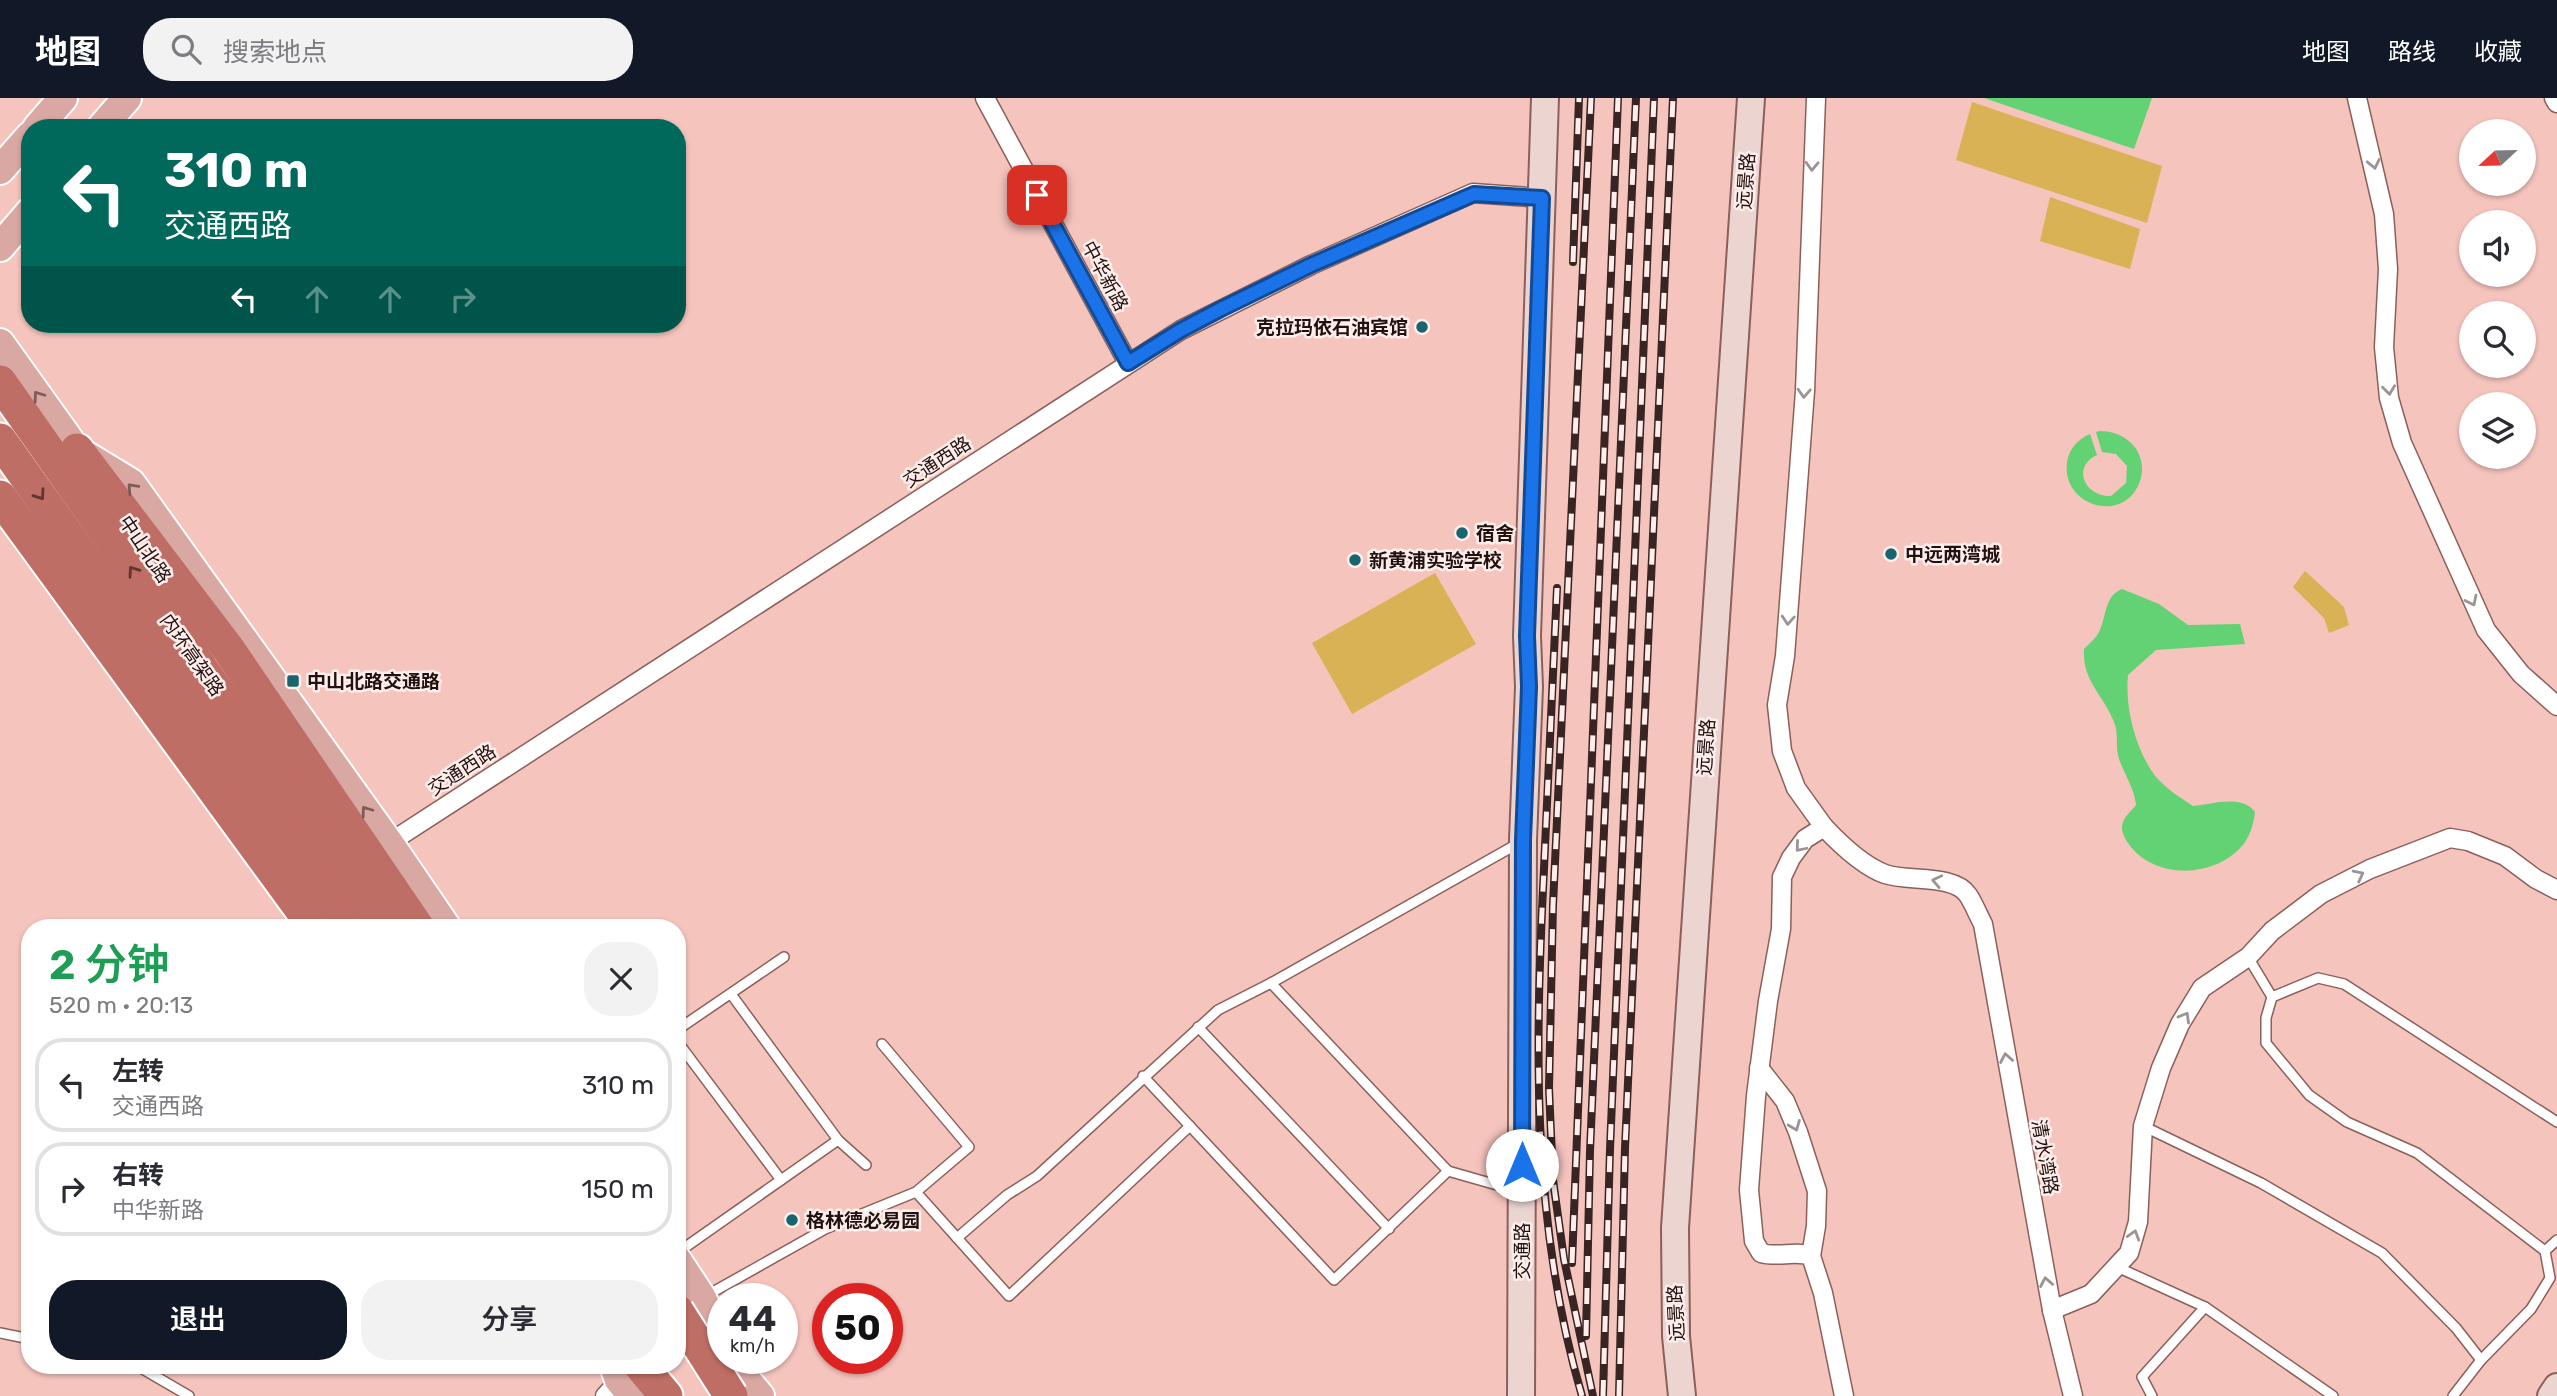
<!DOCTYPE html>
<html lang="zh">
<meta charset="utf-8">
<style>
body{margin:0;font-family:Rubik,"Noto Sans SC",sans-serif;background:#f2f2f3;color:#2b2b33;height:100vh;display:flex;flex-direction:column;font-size:26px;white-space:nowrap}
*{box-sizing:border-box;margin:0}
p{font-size:23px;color:#7c7c81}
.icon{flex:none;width:38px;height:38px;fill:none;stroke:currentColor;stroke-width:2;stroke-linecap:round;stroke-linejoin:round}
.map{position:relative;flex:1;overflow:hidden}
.sheet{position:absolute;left:21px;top:821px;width:665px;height:455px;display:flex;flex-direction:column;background:#fff;border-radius:28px;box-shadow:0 2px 5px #0004}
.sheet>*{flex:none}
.hud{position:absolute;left:21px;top:21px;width:665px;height:214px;border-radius:28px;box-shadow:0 2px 5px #0004;background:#00695c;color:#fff;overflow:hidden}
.needle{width:46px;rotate:248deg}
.tools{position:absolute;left:2459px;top:21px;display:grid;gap:14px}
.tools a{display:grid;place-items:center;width:77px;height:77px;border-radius:50%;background:#fff;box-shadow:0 2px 5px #0004;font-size:35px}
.speed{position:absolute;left:707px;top:1185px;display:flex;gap:14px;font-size:35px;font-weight:700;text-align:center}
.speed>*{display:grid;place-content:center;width:91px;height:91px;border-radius:50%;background:#fff;box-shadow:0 2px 5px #0004;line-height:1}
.speed small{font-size:18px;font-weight:400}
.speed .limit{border:10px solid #d22;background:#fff;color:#111}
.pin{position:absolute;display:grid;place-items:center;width:60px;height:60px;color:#fff;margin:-30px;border-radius:14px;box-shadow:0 4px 10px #0006}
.me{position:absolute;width:77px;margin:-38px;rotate:0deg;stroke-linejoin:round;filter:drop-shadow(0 0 5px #0008)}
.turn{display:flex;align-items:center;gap:24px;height:147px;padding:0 28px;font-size:32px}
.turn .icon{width:91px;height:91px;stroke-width:2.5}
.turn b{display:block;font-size:49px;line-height:60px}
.lanes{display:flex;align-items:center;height:66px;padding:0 28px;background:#0003;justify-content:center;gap:35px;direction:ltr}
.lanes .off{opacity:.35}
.round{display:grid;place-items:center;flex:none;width:74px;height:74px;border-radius:28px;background:#f2f2f3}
.head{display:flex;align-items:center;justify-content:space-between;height:119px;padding:0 28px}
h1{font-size:42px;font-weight:600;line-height:52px;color:#1e9e55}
.primary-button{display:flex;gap:14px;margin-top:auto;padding:14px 28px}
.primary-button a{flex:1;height:80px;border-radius:28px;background:#111827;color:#fff;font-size:28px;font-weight:600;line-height:80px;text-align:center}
.primary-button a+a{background:#f2f2f3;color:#2b2b33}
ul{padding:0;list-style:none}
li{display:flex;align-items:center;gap:21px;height:94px;margin:0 14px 10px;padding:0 14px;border:4px solid #e1e1e2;border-radius:28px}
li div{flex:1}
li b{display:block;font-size:26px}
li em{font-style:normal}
header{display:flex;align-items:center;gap:42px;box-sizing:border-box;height:98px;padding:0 35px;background:#111827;color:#fff}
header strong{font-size:33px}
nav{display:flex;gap:38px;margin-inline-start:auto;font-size:24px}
.search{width:490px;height:63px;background:#f2f2f3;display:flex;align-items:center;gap:18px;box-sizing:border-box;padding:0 24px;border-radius:28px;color:#7c7c81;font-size:26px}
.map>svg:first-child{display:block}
</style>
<header>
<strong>地图</strong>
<div class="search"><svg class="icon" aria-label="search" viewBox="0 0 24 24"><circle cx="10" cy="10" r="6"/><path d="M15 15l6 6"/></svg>搜索地点</div>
<nav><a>地图</a><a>路线</a><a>收藏</a></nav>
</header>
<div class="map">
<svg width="2557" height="1298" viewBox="0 0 2557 1298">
<rect width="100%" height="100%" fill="#f5c4bd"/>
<!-- green -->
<g fill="#d8b254">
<path d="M1972 4 2162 68 2147 125 1956 62Z"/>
<path d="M2050 99 2140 131 2130 171 2040 143Z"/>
<path d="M2305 473 2344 509 2349 527 2329 535 2324 520 2293 489Z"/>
<path d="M1435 475 1476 546 1352 616 1312 545Z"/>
</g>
<!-- water -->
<g fill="#63d274">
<path d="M1984 0H2152L2134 51Z"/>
<path d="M2100 333C2127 333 2149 355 2140 383 2125 427 2061 409 2067 364 2069 351 2078 341 2090 336L2097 357C2071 369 2085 399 2111 398L2126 385 2127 368 2116 356 2102 354 2096 334Z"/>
<path d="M2122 491 2159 506 2188 527 2240 526 2245 546 2156 552 2128 577C2125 608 2134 645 2151 672 2160 687 2178 698 2193 708 2211 706 2243 696 2255 714 2254 724 2251 735 2245 744 2218 781 2154 783 2128 745 2124 739 2120 731 2123 724 2125 718 2132 712 2136 707 2134 689 2125 678 2119 661 2115 649 2119 635 2114 624 2103 596 2082 583 2084 551 2090 545 2096 540 2099 534 2107 518 2104 498 2122 491Z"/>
</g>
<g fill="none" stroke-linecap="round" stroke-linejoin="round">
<!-- lane casing -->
<g stroke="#8b605a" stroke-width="12">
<g id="lane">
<path d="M2248 859 2272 899 2318 880 2344 886 2557 1024"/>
<path d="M1271 885 1448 1073"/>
<path d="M731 896 838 1042 866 1067"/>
<path d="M2272 899 2266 920V945L2309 997 2347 1024 2417 1055 2545 1153"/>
<path d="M1198 929 1389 1131"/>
<path d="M677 932 784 859"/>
<path d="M677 943 781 1082"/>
<path d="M1143 978 1334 1182 1448 1073 1518 1093"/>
<path d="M2143 1028 2261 1085 2382 1155 2456 1230 2481 1262"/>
<path d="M916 1094 1009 1198 1190 1028"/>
<path d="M957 1140 1007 1097 1037 1078 1218 912 1271 885 1519 745"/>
<path d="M677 1155 838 1042"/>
<path d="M2117 1169 2205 1209 2333 1298"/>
<path d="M704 1199 825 1131 916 1094 969 1049 882 946"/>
<path d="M0 1235 30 1241"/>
<path d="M136 1267 189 1298"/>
<path d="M2152 1298 2142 1279 2205 1209"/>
<path d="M2453 1298 2481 1262 2531 1211 2550 1180 2545 1153 2557 1142"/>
</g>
</g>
<!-- street casing -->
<g stroke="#8b605a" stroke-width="21">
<g id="street">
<path d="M985 0 1128 265"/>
<path d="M1816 0 1805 293 1785 558 1777 607 1782 653 1796 690 1824 729 1805 741 1791 760 1782 779 1781 831 1768 903 1756 998 1749 1092 1754 1143 1761 1155C1778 1160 1795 1152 1811 1158L1823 1195 1844 1298"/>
<path d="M2357 0 2384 116 2388 171 2384 249 2389 300 2402 345 2486 532 2521 576 2557 608"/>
<path d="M2554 0 2557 5"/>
<path d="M1824 729C1840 746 1863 768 1885 776 1908 784 1954 776 1968 797 1974 806 1978 817 1983 826L2052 1212 2073 1298"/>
<path d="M389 745 1181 232 1311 167 1473 95 1542 100"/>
<path d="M1759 970 1785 1003 1798 1034 1817 1093 1816 1128 1811 1158"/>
<path d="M2052 1212 2091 1196 2129 1155 2138 1124 2143 1028 2161 970 2180 926 2202 890 2248 859 2272 833 2321 796 2370 771 2450 740 2468 743 2505 758 2536 781 2557 792"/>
<path d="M605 1298 626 1275"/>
</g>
</g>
<!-- secondary casing -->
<g stroke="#8b605a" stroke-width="30">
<g id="secondary">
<path d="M1521 1298 1523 742 1529 589 1527 538 1545 0"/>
<path d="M1682 1298 1676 1238 1675 1130 1751 0"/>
<path d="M2551 1298 2557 1289"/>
</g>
</g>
<!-- primary casing -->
<g stroke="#fff" stroke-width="32">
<g id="primary">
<path d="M37 30 63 0"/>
<path d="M101 30 127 0"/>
<path d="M0 72 30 38"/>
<path d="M0 149 30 114"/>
<path d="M0 245 88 368"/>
<path d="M85 357 131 385 389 745 447 830"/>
<path d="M677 1162 702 1200 723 1246"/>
<path d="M728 1260 760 1298"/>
<path d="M614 1267 619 1282 632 1298"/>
</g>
</g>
<!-- highway casing -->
<g stroke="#fff" stroke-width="37">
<g id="highway">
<path d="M0 284 384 830"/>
<path d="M0 342 347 830"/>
<path d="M77 352 229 552 418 830"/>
<path d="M0 399 315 830"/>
<path d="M640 1267 666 1298"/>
</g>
</g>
<!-- lane -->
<use href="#lane" stroke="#fff" stroke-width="9"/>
<!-- street -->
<use href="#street" stroke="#fff" stroke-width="18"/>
<!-- secondary -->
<use href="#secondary" stroke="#ecd4d1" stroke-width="26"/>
<!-- primary -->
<use href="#primary" stroke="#d9a8a3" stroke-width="28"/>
<!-- highway -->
<use href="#highway" stroke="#bf6e65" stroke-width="33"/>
<!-- rail casing -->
<g stroke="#382422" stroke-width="8">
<g id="rail">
<path d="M1591 0 1553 807 1549 990 1553 1082 1564 1161 1593 1298"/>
<path d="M1573 164 1579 0"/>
<path d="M1557 490C1553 583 1548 677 1544 771 1535 949 1531 1124 1582 1298"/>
<path d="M1572 1165 1618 0"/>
<path d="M1586 1238 1590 1053 1636 0"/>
<path d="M1603 1298 1610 1051 1654 0"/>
<path d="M1619 1298 1625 1050 1673 0"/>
</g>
</g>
<!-- rail -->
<use href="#rail" stroke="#fdeeec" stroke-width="5" stroke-dasharray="16" stroke-linecap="butt"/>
<!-- highway-bridge casing -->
<g stroke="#fff" stroke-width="37" stroke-linecap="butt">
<path id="highway-bridge" d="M677 1213 731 1298"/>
</g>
<!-- highway-bridge -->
<use href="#highway-bridge" stroke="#bf6e65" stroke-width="33"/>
</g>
<!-- one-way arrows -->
<defs><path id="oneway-chevron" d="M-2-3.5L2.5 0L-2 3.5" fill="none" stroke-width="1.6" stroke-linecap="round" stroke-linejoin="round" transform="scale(1.75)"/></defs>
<g stroke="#9b9493">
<use href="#oneway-chevron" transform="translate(2374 66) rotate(78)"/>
<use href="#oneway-chevron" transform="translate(1812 68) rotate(92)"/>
<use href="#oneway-chevron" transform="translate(2389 292) rotate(83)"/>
<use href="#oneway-chevron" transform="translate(1804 295) rotate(93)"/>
<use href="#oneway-chevron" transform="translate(2472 503) rotate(64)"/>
<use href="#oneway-chevron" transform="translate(1788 522) rotate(94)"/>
<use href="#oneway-chevron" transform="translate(1800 749) rotate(130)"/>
<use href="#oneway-chevron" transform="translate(2359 777) rotate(-27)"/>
<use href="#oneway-chevron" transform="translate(1937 783) rotate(-168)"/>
<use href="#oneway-chevron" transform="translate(2185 919) rotate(-60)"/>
<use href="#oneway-chevron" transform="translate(2006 960) rotate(-100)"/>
<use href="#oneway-chevron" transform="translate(1795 1028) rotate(68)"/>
<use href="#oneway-chevron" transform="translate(2134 1137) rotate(-73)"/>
<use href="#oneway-chevron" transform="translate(2046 1184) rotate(-100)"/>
</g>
<g stroke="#7d5c59">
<use href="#oneway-chevron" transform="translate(38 298) rotate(-126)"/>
<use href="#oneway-chevron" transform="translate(132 390) rotate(-133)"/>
<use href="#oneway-chevron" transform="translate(366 713) rotate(-126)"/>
</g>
<g stroke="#603631">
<use href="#oneway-chevron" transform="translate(40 397) rotate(55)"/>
<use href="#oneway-chevron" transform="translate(133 473) rotate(-125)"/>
</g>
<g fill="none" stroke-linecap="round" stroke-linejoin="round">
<!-- route casing -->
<g stroke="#114b97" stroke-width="18">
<path id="route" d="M1037 97 1128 265 1181 232 1221 211 1311 167 1474 96 1542 100 1527 538 1529 589 1523 742 1522 1067"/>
</g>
<!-- route -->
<use href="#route" stroke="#1a73e8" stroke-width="12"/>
</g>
<!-- markers -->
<g fill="#18656e" stroke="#fdeeec" stroke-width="2.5">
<circle cx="1422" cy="229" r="7"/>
<circle cx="1462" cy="435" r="7"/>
<circle cx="1891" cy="456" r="7"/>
<circle cx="1355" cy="462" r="7"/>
<rect x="286" y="576" width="14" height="14" rx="3.5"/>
<circle cx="792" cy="1122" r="7"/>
</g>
<g text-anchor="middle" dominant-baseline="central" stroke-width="5" stroke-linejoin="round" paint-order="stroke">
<!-- street labels -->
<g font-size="19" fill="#21110f" stroke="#fdeeec">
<text transform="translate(1746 83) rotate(-86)">远景路</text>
<text transform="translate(1105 178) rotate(62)">中华新路</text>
<text transform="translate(937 364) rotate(-33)">交通西路</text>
<text transform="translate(145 451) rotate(56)">中山北路</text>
<text transform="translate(192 557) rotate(55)">内环高架路</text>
<text transform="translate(1706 649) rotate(-86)">远景路</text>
<text transform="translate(462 672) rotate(-33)">交通西路</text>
<text transform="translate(2045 1059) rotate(80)">清水湾路</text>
<text transform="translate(1522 1153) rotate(-90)">交通路</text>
<text transform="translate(1676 1215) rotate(-93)">远景路</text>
</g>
<!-- poi labels -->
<g font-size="19" font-weight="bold" fill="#21110f" stroke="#fdeeec" text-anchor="start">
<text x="1408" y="229" text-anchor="end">克拉玛依石油宾馆</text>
<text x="1476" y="435">宿舍</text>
<text x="1905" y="456">中远两湾城</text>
<text x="1369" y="462">新黄浦实验学校</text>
<text x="307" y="583">中山北路交通路</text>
<text x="806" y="1122">格林德必易园</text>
</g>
</g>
</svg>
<div class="tools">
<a><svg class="needle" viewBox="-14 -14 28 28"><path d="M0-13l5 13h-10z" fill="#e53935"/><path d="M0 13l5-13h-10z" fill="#7c7c81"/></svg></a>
<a><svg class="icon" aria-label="sound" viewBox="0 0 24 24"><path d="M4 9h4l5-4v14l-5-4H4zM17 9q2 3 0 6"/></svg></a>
<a><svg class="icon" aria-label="search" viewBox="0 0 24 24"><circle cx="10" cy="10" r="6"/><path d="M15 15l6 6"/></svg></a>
<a><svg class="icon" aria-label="layers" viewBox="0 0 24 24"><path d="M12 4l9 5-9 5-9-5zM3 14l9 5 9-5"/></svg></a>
</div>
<div class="speed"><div>44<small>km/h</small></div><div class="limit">50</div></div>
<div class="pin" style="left:1037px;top:97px;background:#d93025"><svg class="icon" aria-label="arrive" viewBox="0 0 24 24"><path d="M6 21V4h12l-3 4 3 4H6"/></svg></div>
<svg class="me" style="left:1522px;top:1067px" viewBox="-20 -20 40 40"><circle r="19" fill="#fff"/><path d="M0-13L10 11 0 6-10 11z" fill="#1a73e8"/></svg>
<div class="hud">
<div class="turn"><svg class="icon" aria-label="left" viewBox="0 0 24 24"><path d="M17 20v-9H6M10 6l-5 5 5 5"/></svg><div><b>310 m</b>交通西路</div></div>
<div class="lanes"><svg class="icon" aria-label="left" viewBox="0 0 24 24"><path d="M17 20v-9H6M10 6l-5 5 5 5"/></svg><svg class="icon off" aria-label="ahead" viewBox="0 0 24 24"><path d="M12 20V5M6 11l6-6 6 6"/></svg><svg class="icon off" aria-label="ahead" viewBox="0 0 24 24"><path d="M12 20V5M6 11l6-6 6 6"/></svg><svg class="icon off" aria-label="right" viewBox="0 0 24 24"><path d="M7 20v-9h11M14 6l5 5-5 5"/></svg></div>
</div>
<section class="sheet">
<div class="head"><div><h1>2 分钟</h1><p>520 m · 20:13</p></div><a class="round"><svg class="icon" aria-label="close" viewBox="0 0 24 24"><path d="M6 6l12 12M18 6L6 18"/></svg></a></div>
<ul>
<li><svg class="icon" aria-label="left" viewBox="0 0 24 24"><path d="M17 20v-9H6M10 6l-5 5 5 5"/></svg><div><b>左转</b><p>交通西路</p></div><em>310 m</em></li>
<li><svg class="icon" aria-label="right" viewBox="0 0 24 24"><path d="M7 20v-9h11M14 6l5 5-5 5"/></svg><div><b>右转</b><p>中华新路</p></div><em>150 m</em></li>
</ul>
<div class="primary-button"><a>退出</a><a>分享</a></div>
</section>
</div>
